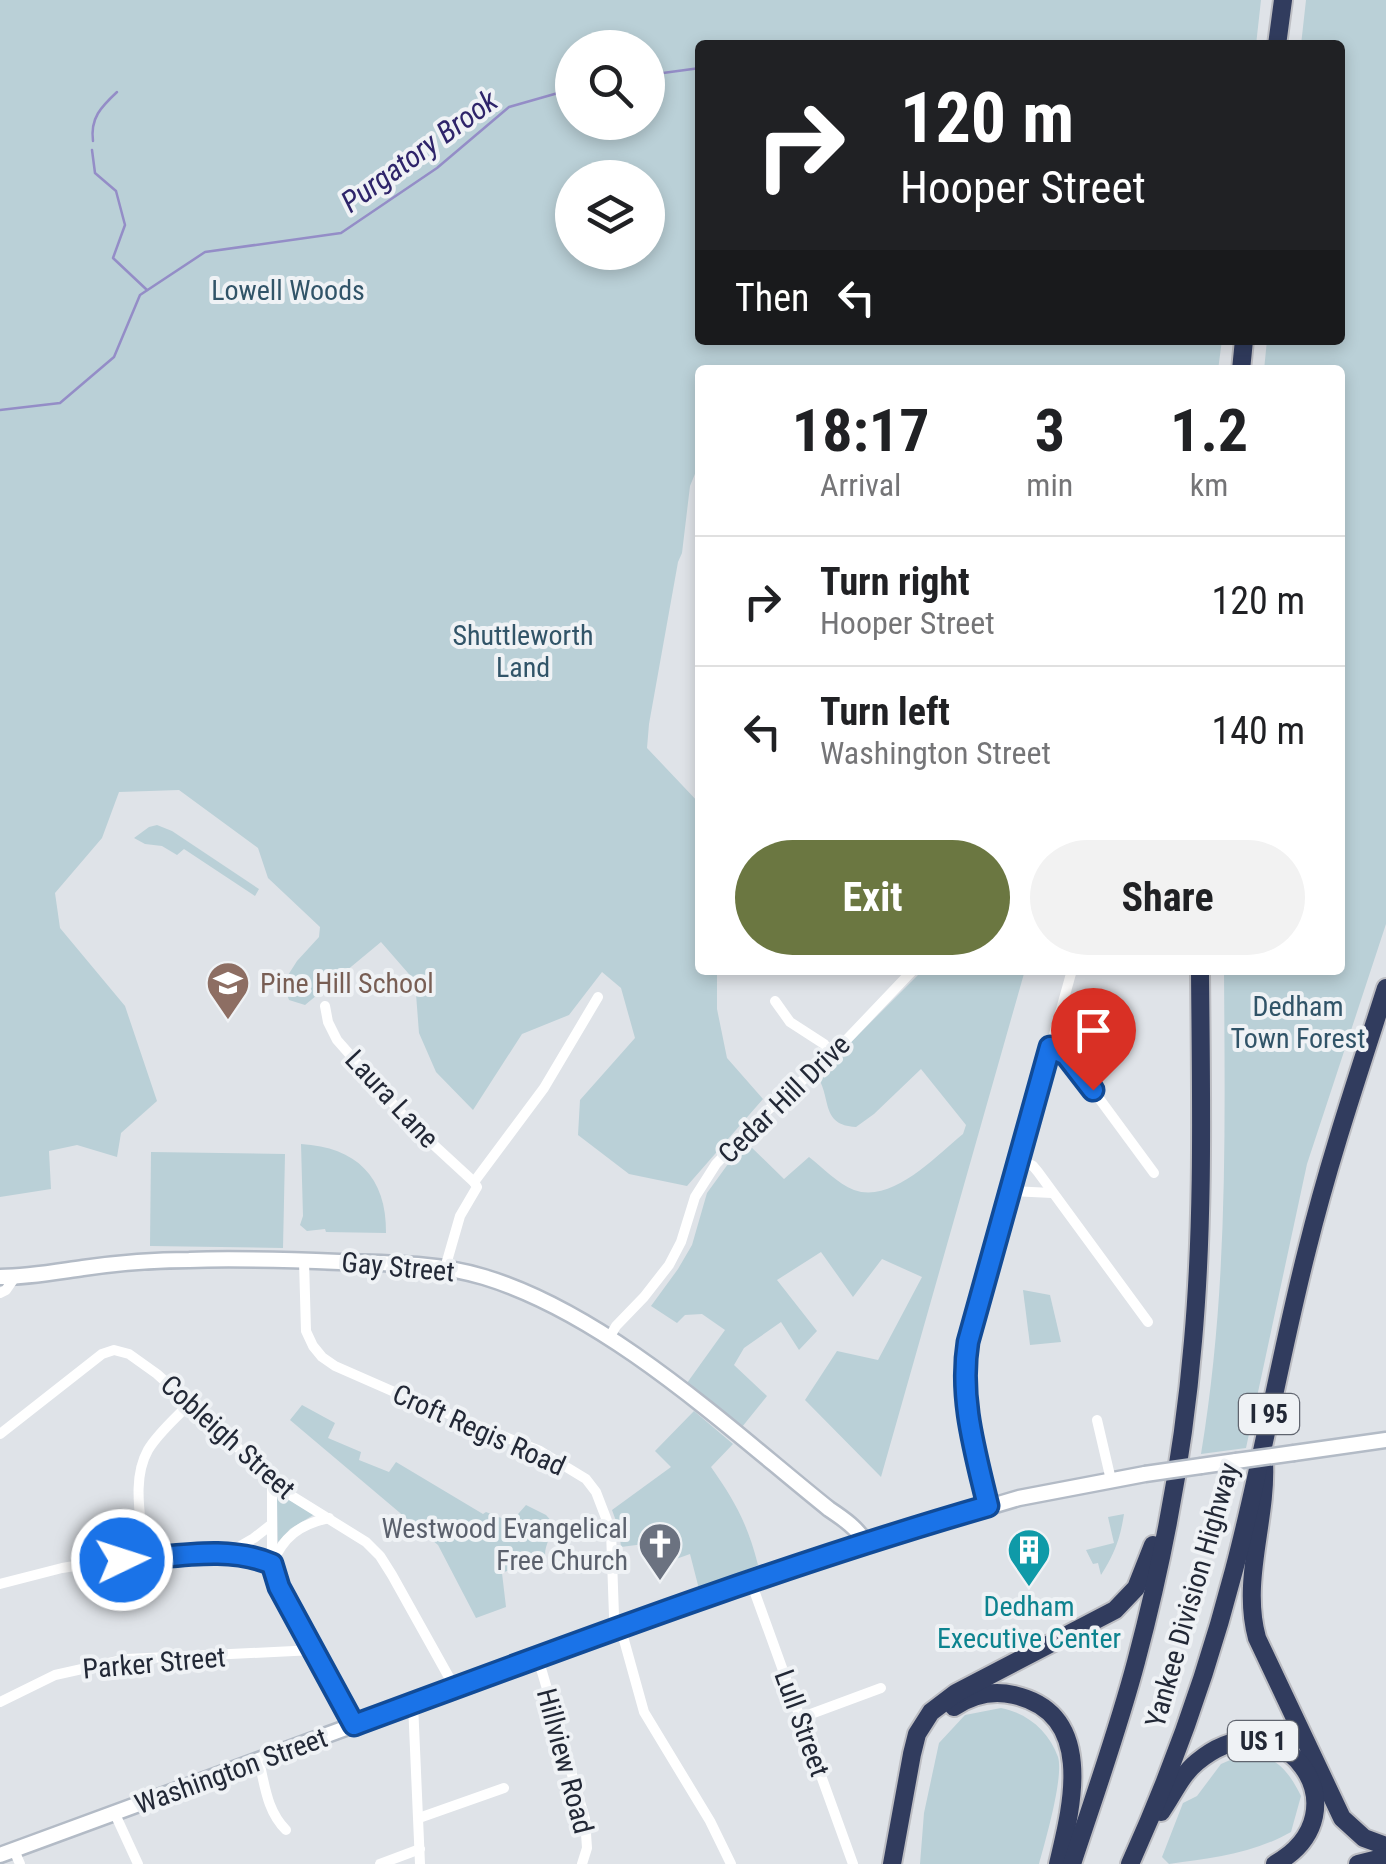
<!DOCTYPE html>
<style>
body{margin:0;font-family:"Roboto Condensed",sans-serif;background:#f2f2f2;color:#202124;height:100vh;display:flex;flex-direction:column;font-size:38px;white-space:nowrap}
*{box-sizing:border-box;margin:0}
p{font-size:32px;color:#757577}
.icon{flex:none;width:55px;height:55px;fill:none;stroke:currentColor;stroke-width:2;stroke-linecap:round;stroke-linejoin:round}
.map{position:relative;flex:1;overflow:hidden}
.sheet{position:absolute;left:695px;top:365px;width:650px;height:610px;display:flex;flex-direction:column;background:#fff;border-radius:10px;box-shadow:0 5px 15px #0003}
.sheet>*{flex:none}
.guide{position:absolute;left:695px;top:40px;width:650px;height:305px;border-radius:10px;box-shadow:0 5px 15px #0003;background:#202124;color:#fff;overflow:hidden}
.controls{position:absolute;left:555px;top:30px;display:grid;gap:20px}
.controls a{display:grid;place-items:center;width:110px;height:110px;border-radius:50%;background:#fff;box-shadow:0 5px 15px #0003;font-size:50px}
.pin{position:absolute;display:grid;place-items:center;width:85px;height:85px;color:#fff;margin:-102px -42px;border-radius:50% 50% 50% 0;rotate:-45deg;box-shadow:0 0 10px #0007}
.pin .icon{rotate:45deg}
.me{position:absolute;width:110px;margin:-55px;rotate:86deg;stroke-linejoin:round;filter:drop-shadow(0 0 8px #0008)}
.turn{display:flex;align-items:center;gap:35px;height:210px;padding:0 40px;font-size:45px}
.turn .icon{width:130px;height:130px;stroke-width:2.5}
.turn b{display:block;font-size:70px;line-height:85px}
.then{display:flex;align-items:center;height:95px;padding:0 40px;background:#0003;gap:20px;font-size:38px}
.eta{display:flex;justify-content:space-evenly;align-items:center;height:170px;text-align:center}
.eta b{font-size:60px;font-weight:700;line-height:70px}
.action{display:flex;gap:20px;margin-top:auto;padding:20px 40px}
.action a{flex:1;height:115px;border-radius:60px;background:#6b7741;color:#fff;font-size:40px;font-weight:700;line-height:115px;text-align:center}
.action a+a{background:#f2f2f2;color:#202124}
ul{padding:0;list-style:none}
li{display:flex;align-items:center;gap:30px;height:130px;padding:0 40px;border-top:2px solid #e0e0e0}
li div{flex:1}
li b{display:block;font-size:38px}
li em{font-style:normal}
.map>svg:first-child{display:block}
</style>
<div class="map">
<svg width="1386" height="1864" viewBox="0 0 1386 1864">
<rect width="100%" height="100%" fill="#dfe3e8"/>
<!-- green -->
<g fill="#bad0d7" fill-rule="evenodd">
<path d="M0 0H1261L1256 45H700V340H1222L1218 370H700V445L697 469 690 486 682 553 678 562 649 724 647 748 700 804V970H717V1009L727 1058 763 1099 687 1186 629 1174 578 1135 580 1100 635 1038 621 988 602 972 569 1015 522 1034 473 1110 436 1072 419 1033 415 981 381 942 305 1005 289 1000 283 983 297 961 319 937 320 927 268 878 258 848 179 790 119 792 102 838 55 893 60 928 125 1006 157 1101 121 1133 117 1157 77 1145 49 1151 51 1189 0 1197ZM572 48H648V122H572ZM572 178H648V252H572Z"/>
<path d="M1306 0H1386V924L1307 1164 1246 1448 1201 1454C1228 1292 1225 1133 1224 970H1340V370H1264L1267 340H1340V45H1301Z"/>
<path d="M157 825 172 831 259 889 255 896 184 849 177 855 162 846 145 844 134 838 149 827Z"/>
<path d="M923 970H1025L881 1477 805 1400 837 1351 878 1360 922 1277 882 1259 853 1297 821 1252 777 1280 817 1331 799 1350 781 1322 744 1348 734 1365 767 1396 742 1427 687 1383 725 1330 702 1314 685 1315 677 1323 651 1306 678 1269 692 1245 707 1193 728 1164 748 1144 784 1179 809 1157C822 1167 838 1184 854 1190 892 1204 936 1156 963 1134L966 1125 921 1069 874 1114 856 1127C820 1125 832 1098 817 1076Z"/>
<path d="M301 1144C356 1147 387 1177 386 1233L326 1232 325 1229 307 1231 300 1225 303 1216Z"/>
<path d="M151 1152 285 1154 283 1248 150 1246Z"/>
<path d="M1023 1290 1050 1295 1061 1342 1030 1345Z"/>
<path d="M302 1405 335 1423 328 1438 361 1452 359 1460 389 1472 396 1462 483 1514 486 1512 511 1522 526 1505 546 1515 554 1524C552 1535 545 1544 545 1555L502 1573 506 1607 476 1618 438 1545 290 1420Z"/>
<path d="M694 1411 733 1444 711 1467C735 1501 748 1525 758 1565L699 1589 690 1554 651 1568 644 1544 621 1547 619 1529 612 1510 671 1467 655 1451Z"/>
<path d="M277 1495 300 1504 315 1514 290 1529 278 1542Z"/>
<path d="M1124 1514C1120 1539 1115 1553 1101 1575L1098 1563 1093 1564 1086 1550 1114 1543 1108 1517Z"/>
<path d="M1001 1708C1027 1713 1049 1731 1058 1757 1064 1777 1045 1842 1039 1864H920L924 1813 939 1743 965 1715Z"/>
<path d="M1244 1754C1275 1754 1288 1770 1301 1796L1291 1832C1252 1854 1212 1858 1169 1864L1162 1857 1183 1803 1197 1796 1221 1764Z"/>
</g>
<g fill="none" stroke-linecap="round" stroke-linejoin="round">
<!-- stream -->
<g stroke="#948dc7" stroke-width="2.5">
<path d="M648 75 700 68"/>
<path d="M93 141C90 118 101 107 117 92"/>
<path d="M92 150 95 173 116 191 125 225 113 258 147 290"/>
<path d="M0 410 60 403 114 357 140 295 205 252 341 233 437 168 509 107 572 89"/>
</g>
<!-- secondary casing -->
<g stroke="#b3bbc6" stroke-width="19">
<g id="secondary">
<path d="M0 1277C28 1277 55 1272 83 1268 118 1263 153 1260 189 1260 240 1258 290 1260 341 1262 389 1263 437 1263 484 1277 609 1315 728 1428 829 1509 844 1519 857 1528 867 1544"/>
<path d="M1294 1453 1386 1440"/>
<path d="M1201 1466 1236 1461"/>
<path d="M0 1855 637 1621 880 1539 1019 1498 1145 1474"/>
</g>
</g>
<!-- highway casing -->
<g stroke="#bdbec3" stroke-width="22">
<g id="highway">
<path d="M1277 45 1283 0"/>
<path d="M1241 370 1244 340"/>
<path d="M1264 1462C1267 1521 1241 1580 1257 1638L1342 1818 1364 1838 1386 1846"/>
<path d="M954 1707C972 1695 993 1690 1014 1695 1096 1714 1072 1806 1058 1864"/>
<path d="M1161 1812C1173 1795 1181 1775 1197 1762 1282 1691 1368 1812 1275 1864"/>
<path d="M892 1864 912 1754 917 1734 931 1712 956 1693 1115 1610 1136 1588 1153 1545"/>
<path d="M1072 1864C1094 1797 1118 1730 1136 1662 1164 1557 1184 1449 1193 1341 1204 1218 1201 1094 1200 970"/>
<path d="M1130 1864C1173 1769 1208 1670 1234 1570 1262 1464 1280 1356 1307 1250 1329 1161 1358 1075 1386 988"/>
<path d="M1358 1864 1386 1857"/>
</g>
</g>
<!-- street -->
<g stroke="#fff" stroke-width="10">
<path d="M775 1001 790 1022 824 1044 832 1055"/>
<path d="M325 1006 328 1022 337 1040 411 1124 474 1182"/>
<path d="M1050 1047 1065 1055 1073 1063 1154 1173"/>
<path d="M1020 1159 1033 1166 1038 1172 1148 1322"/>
<path d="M1010 1191 1052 1193"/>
<path d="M304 1261 306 1331 313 1346 322 1357 335 1366 392 1391 540 1451 586 1479 596 1492 611 1531 614 1616 624 1640 644 1712 710 1821 731 1864"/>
<path d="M445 1268 460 1216 477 1187 474 1182 544 1088 598 997"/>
<path d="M0 1293 6 1290 15 1277"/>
<path d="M609 1338 616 1326 644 1297 669 1265 681 1242 695 1197 716 1164 768 1110 832 1055 913 970"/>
<path d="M1097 1420 1111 1480"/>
<path d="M0 1434 102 1354 114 1350 129 1354 157 1374 234 1444 279 1488 366 1542 380 1556 392 1575 455 1688"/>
<path d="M988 1506C975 1452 959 1398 968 1342L1072 970"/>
<path d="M329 1518C300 1524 283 1537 272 1564L279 1587 353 1725"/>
<path d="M230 1552 254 1538 272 1524"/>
<path d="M144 1559C143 1525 130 1482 148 1450 158 1433 176 1418 190 1403"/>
<path d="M751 1582 853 1864"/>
<path d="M0 1584 62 1568 100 1562 229 1553 249 1555 272 1564V1483"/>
<path d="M538 1658 585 1819 587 1848 582 1864"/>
<path d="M0 1702 55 1675 127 1659 314 1650"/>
<path d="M413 1703 420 1864"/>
<path d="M800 1718 881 1688"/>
<path d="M259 1761C265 1786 267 1811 286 1830"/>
<path d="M115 1814 138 1864"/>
<path d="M419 1818 504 1788"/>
<path d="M14 1850 20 1864"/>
<path d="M380 1864 420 1849"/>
</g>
<!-- secondary -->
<use href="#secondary" stroke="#fff" stroke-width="14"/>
<!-- highway -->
<use href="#highway" stroke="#313c5e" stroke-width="18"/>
<!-- secondary-bridge casing -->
<g stroke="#b3bbc6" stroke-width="19" stroke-linecap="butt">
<g id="secondary-bridge">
<path d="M1236 1461 1294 1453"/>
<path d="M1145 1474 1201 1466"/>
</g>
</g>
<!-- secondary-bridge -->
<use href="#secondary-bridge" stroke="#fff" stroke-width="14"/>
</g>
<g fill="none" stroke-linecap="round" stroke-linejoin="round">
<!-- route casing -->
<g stroke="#114b97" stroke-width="25">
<path id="route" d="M122 1560C171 1558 226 1544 272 1564L279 1587 354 1725C563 1648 773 1568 988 1506 975 1451 959 1398 968 1342L1050 1047 1066 1055 1093 1090"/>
</g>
<!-- route -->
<use href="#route" stroke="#1a73e8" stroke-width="18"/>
</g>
<!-- icons -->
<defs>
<g id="school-pin" transform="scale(2.25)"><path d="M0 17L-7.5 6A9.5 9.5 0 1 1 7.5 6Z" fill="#8d6e63" stroke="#eff2f5"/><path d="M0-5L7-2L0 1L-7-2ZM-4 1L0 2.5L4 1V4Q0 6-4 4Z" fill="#fff"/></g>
<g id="church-pin" transform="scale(2.25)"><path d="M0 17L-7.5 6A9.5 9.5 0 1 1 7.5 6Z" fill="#6b7280" stroke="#eff2f5"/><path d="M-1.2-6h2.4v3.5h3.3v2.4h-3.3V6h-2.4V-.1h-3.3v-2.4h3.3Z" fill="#fff"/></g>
<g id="building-pin" transform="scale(2.25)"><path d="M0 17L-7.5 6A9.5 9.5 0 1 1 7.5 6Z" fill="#0f9aa8" stroke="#eff2f5"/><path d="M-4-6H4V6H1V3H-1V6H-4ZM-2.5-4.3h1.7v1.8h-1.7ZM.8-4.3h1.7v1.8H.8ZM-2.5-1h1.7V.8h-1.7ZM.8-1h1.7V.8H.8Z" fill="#fff"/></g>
</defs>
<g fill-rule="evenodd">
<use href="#school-pin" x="228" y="983"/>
<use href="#church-pin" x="660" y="1544"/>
<use href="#building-pin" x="1029" y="1550"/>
</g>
<g text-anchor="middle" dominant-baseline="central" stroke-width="8" stroke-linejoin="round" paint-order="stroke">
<!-- shield labels -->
<g fill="#eff2f5" stroke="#60656f" stroke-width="2.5">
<rect x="1239" y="1394" width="60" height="40" rx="8"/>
<rect x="1228" y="1721" width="70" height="40" rx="8"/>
</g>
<g font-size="25" font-weight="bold" fill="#222836">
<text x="1269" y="1414">I 95</text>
<text x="1263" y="1741">US 1</text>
</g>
<!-- park labels -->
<g font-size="28" fill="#315468" stroke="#eff2f5">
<text x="288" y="290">Lowell Woods</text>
<text x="523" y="635">Shuttleworth<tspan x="523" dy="32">Land</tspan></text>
<text x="1298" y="1006">Dedham<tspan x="1298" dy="32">Town Forest</tspan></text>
</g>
<!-- education labels -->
<g font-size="28" fill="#785e54" stroke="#eff2f5" text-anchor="start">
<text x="260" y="983">Pine Hill School</text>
</g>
<!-- street labels -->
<g font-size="28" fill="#222836" stroke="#eff2f5">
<text transform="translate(392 1099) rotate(47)">Laura Lane</text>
<text transform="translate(784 1099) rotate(-44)">Cedar Hill Drive</text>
<text transform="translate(398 1267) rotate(5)">Gay Street</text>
<text transform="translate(479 1430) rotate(24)">Croft Regis Road</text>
<text transform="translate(228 1437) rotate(42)">Cobleigh Street</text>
<text transform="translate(1192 1595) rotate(-74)">Yankee Division Highway</text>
<text transform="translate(154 1663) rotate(-5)">Parker Street</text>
<text transform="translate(802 1723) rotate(70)">Lull Street</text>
<text transform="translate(565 1761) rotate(75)">Hillview Road</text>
<text transform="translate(231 1771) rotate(-20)">Washington Street</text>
</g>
<!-- worship labels -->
<g font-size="28" fill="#5b616d" stroke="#eff2f5" text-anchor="end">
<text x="628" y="1528">Westwood Evangelical<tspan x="628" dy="32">Free Church</tspan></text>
</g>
<!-- culture labels -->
<g font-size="28" fill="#0d838f" stroke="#eff2f5">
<text x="1029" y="1606">Dedham<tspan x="1029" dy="32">Executive Center</tspan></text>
</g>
<!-- water labels -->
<g font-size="30" font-style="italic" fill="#2e246a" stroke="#eff2f5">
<text transform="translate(419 151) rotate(-36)">Purgatory Brook</text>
</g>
</g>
</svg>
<div class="controls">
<a><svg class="icon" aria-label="search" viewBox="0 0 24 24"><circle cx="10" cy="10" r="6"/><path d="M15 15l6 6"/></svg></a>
<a><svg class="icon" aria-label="layers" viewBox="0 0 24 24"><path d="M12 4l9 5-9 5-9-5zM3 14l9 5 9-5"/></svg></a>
</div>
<div class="pin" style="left:1093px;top:1090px;background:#d93025"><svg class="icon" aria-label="arrive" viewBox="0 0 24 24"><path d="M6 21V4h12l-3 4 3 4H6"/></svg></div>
<svg class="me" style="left:122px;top:1560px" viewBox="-20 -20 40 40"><circle r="17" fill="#1a73e8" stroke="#fff" stroke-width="3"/><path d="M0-11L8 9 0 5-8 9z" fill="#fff"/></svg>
<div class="guide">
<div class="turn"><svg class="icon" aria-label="right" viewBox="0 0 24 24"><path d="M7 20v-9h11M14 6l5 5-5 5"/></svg><div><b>120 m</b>Hooper Street</div></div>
<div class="then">Then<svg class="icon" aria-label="left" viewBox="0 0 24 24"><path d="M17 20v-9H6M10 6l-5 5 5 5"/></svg></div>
</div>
<section class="sheet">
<div class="eta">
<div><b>18:17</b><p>Arrival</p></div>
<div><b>3</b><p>min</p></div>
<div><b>1.2</b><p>km</p></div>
</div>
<ul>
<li><svg class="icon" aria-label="right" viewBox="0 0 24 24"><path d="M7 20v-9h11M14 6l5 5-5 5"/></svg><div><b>Turn right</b><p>Hooper Street</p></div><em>120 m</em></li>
<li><svg class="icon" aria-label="left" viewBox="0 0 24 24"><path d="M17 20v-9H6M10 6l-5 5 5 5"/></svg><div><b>Turn left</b><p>Washington Street</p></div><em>140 m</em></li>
</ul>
<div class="action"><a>Exit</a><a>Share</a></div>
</section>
</div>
